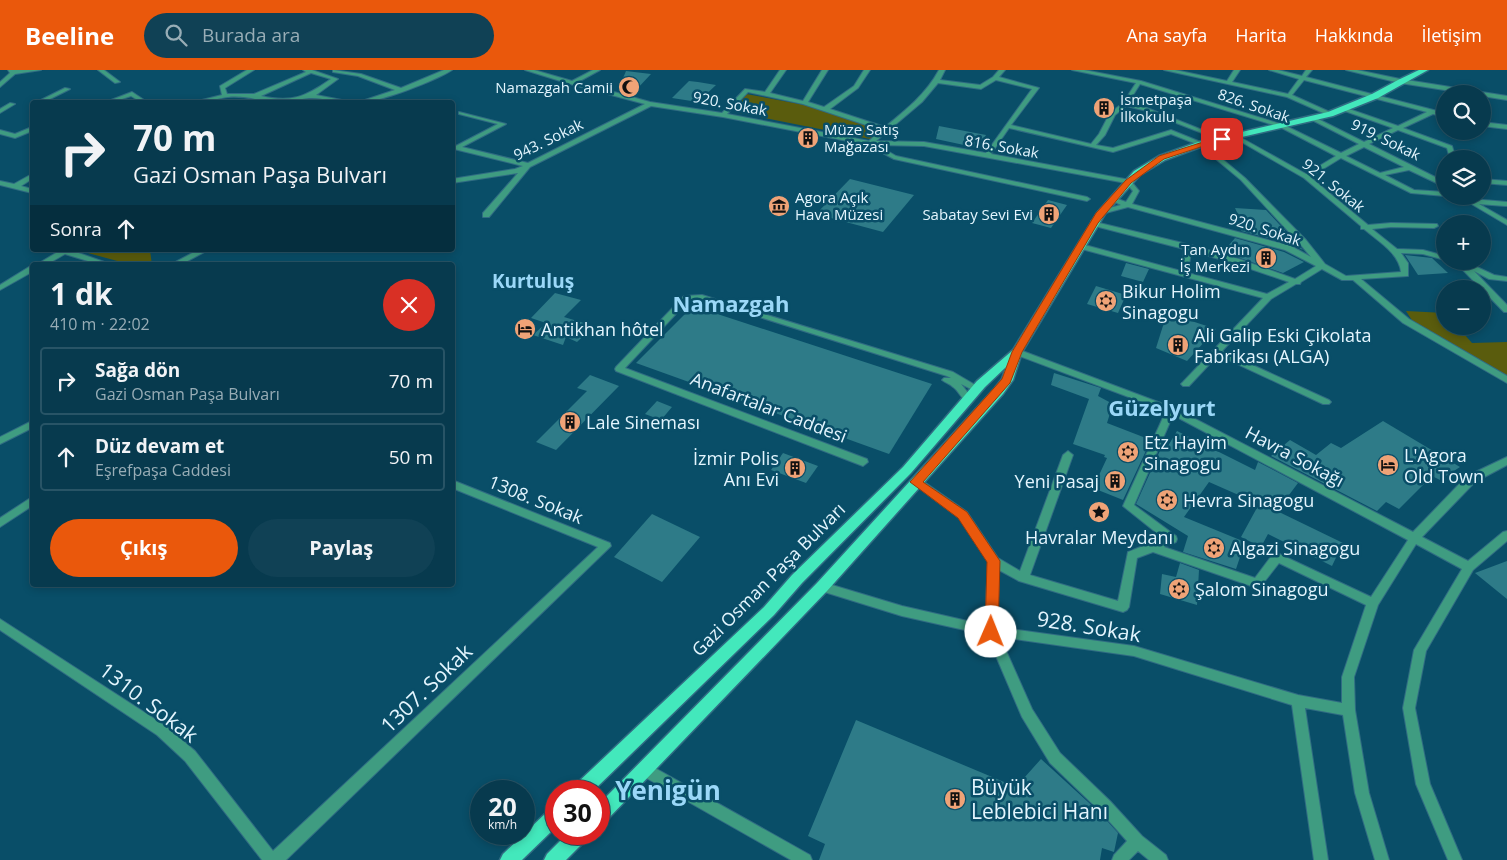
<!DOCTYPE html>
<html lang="tr">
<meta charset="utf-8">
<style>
body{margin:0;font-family:"Open Sans",sans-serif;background:#104155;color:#f1f3f6;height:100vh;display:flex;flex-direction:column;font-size:19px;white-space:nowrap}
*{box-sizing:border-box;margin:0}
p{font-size:16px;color:#98adb6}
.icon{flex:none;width:28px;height:28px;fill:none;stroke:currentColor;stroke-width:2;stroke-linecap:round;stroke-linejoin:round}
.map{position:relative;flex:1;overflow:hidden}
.panel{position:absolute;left:30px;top:192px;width:425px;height:325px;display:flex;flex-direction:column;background:#073a4e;border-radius:5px;box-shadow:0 2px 8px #0003,0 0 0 1px #285466}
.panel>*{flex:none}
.hud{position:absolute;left:30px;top:30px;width:425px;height:152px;border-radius:5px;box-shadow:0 2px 8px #0003,0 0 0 1px #285466;background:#073a4e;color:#f1f3f6;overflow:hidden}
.fabs{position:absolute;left:1436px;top:15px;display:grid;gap:10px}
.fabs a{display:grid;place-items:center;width:55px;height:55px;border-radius:50%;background:#073a4e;box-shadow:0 2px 8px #0003,0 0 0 1px #285466;font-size:25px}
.speed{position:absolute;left:470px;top:710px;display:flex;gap:10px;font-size:25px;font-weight:700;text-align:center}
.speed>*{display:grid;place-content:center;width:65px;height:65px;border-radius:50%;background:#073a4e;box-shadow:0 2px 8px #0003,0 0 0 1px #285466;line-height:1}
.speed small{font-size:12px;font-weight:400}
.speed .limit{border:8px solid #d22;background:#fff;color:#111}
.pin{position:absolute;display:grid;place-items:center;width:42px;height:42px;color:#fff;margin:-21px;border-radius:10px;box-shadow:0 2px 8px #0006}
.me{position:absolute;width:55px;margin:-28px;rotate:1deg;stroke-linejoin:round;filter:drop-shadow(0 0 4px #0008)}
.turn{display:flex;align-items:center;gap:18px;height:105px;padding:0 20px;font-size:22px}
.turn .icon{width:65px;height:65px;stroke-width:2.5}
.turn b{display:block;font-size:35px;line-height:42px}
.then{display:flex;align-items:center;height:48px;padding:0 20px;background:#0003;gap:10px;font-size:19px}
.round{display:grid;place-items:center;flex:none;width:52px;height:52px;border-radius:26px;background:#104155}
.summary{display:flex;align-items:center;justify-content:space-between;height:85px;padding:0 20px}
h1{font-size:30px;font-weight:700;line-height:38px}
.cta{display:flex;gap:10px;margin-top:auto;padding:10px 20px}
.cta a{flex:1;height:58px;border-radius:30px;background:#ea580c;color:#fff;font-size:20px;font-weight:700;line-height:58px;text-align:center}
.cta a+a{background:#104155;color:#f1f3f6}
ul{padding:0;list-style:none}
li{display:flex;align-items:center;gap:15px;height:68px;margin:0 10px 8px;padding:0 10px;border:2px solid #285466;border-radius:5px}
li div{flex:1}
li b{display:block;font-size:19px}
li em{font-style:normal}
header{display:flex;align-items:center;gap:30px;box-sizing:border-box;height:70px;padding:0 25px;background:#ea580c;color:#fff}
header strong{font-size:24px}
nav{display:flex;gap:28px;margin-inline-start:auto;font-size:18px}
.search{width:350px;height:45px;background:#104155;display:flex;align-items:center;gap:12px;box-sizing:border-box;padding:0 18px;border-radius:28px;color:#98adb6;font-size:19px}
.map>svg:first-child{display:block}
</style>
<header>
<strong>Beeline</strong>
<div class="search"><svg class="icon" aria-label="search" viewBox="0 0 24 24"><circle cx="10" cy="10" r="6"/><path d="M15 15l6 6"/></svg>Burada ara</div>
<nav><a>Ana sayfa</a><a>Harita</a><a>Hakkında</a><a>İletişim</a></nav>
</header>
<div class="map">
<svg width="1507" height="790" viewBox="0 0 1507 790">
<rect width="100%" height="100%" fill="#094e68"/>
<!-- green -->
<g fill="#5a5c0d">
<path d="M746 24 821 38 884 59 870 69 735 42Z"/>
<path d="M77 180H150L152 195H132Z"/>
<path d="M1406 241 1445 243V256H1457L1472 273 1507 272V310L1415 255Z"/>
</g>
<!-- building -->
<g fill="#2e7b88">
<path d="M626 1 651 4 636 20H618Z"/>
<path d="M689 11 698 12 716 15 698 32 672 28Z"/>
<path d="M939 56 986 65 978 78 936 69Z"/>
<path d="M850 109 914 125 883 162 816 144Z"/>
<path d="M1048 130 1067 135 1051 158 1032 153Z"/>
<path d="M1235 138 1266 140 1303 180 1291 174 1241 161 1244 157Z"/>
<path d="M1235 168 1284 182 1304 192 1283 203 1223 182Z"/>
<path d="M1405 185 1432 188 1448 203 1418 205Z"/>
<path d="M1126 193 1149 199 1143 212 1121 206Z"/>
<path d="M1096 216 1126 225 1118 243 1087 234Z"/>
<path d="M555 223 581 230 564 247 594 256 577 272 566 267 563 275 533 265 546 253 531 248Z"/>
<path d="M693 236 932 314 889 384 636 293Z"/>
<path d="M1167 243 1216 259 1187 291 1156 278Z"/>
<path d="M1054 303 1101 318 1098 326 1113 334 1107 353 1151 370 1123 430 1093 418 1107 388 1104 387 1105 385 1073 374 1089 329 1051 315Z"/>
<path d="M590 305 619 316 556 380 536 372 587 321 577 318Z"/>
<path d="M657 331 672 337 661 350 645 344Z"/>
<path d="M1383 351 1460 397 1440 410 1432 406 1399 439 1386 432 1377 441 1271 386 1290 370 1316 385 1331 373 1341 378Z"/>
<path d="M1177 361 1255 400 1258 392 1298 413 1277 441 1343 473 1332 496 1268 464 1261 477 1241 467 1259 434 1209 412 1184 447 1245 472 1236 499 1183 482 1188 466 1136 434 1163 374 1168 376Z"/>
<path d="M783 383 818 396 806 413 771 400Z"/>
<path d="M652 444 700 467 662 512 614 487Z"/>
<path d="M1507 491V529L1475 503Z"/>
<path d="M1180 493 1199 500 1197 535 1160 524 1162 504 1176 507Z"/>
<path d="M856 650 1016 717 1041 689 1099 742 1118 763 1114 782 1102 778 1100 790H819L825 774 808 766Z"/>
</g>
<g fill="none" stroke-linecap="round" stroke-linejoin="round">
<!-- minor casing -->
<g stroke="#306c83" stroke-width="2">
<g id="minor">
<path d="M8 0H41L15 4 0 17V12L10 3Z"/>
<path d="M98 0H104L120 12 115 13Z"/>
<path d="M247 0H254L225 18 227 24H254L306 2 303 0H312L338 9 316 25 352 32C338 34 324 27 309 28 298 29 287 34 275 32 259 31 245 25 228 27 217 28 206 34 194 32L222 25 220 16ZM311 3 331 9C305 27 292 33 261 26Z"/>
<path d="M333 0 361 4 401 18 444 0H452C437 10 376 34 359 32L395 20 358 6 333 2Z"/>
<path d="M525 0H534L572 11 593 0H600L578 12 650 32 722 43 745 19 765 22 780 0H786L770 23 803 31 822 0H828L808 32 824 37 854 16 864 0H870L858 18 830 39 885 57C906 40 926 24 939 0H945L940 10 980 15 993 7 999 0H1005L999 7 1039 18 1011 55 1091 74 1099 64 1110 43 1123 33 1136 13 1072 0H1084L1141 11 1284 55 1341 83 1359 74 1312 50V48H1316L1364 72 1393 58 1342 40V38H1346L1398 56 1427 42 1304 10 1292 25 1332 43V45L1330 46 1287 27 1164 0H1175L1227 11 1234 0H1240L1232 12 1288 24 1299 9 1269 0H1278L1302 6 1306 0H1312L1306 7 1445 43V47L1433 44 1403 58 1452 76 1456 89H1450L1447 78 1398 60 1369 74 1445 112V117L1409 100 1385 105 1414 120 1445 122V126L1411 123 1341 88 1310 107 1368 155 1391 153 1437 154 1438 156 1434 158 1391 157 1372 159 1397 179 1423 180 1445 186V190L1423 184 1401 183 1408 193V206L1361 209 1409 249 1507 306V313L1403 253 1353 210H1342L1322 199 1301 212 1300 214H1296L1271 229 1222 281 1329 330 1331 332 1329 334H1323L1218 285 1189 316H1183L1181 314 1183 312 1263 228 1078 178 1077 176 1081 174 1181 201 1184 179 1091 155V151L1191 175 1239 189 1295 209 1316 196 1285 180 1128 137 1098 145V141L1121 135 1111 130V128H1115L1126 132 1133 121 1126 113 924 76 877 75 896 86 1087 127 1090 129 1087 131 894 89 868 75 723 47 651 36 530 97 489 147H483V143L518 103 452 113V109L515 99 523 96 454 79V77L498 54 459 44V42L506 54 462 77 528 93 645 34 570 14ZM996 10 1032 19 986 83 924 72 876 71 922 32 938 13 981 19ZM1140 14 1280 57 1336 86 1306 104 1236 65 1231 66 1304 108 1361 156V159H1364C1378 171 1399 183 1401 202L1346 206 1325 194 1306 170 1245 108 1203 73 1171 60 1113 78 1096 75 1105 65 1115 45 1126 36 1143 40 1220 70 1225 69 1147 38 1128 33ZM748 22 803 34 881 60 869 71 727 44ZM1009 58 1113 82 1171 64 1199 75 1241 110 1300 174 1311 187 1291 176 1132 134 1139 121 1130 110 991 84ZM1364 77 1404 97 1380 103 1346 86ZM1191 181 1233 193 1289 212 1267 224 1188 203Z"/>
<path d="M1346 0H1357L1400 9 1507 26V30L1482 26V24H1470L1400 13Z"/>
<path d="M65 18 70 19 44 32H37Z"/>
<path d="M132 22 147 32H141L131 26 113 32H106Z"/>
<path d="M10 33 15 34 0 43V39Z"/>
<path d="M1482 52 1507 55V59L1482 56Z"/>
<path d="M32 57V61L15 68 0 64V60L15 64Z"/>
<path d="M32 104V109L21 116 32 119V123L0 115V111L14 114Z"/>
<path d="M1482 109 1507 111V115L1482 113Z"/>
<path d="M1458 126H1466L1472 129 1507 132V136H1505L1479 134 1507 150V155Z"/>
<path d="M61 180H70L113 195H101L65 184 46 195H36Z"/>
<path d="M198 180H208L180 195H170Z"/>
<path d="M1458 191H1464L1494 205 1507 207V211L1489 209 1474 201 1507 235V242H1504L1458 195Z"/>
<path d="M29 197H32V202L0 220V215Z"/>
<path d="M702 225 953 302 982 319 977 322 961 314 973 329 968 332C961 329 959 321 953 317 950 314 946 313 942 310L944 308H951L947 306 702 229 689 230 625 298 867 389 868 392 863 396 616 301 615 299 616 297 684 226Z"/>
<path d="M1017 279 1174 338 1413 462 1467 406 1507 387V395L1475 412 1422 467 1468 491 1503 462 1507 461V471L1473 500 1426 581 1415 638 1430 714 1462 790H1448L1416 714 1403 638 1414 580 1462 499 1416 474 1378 535 1354 607 1355 640 1369 723 1389 790H1375L1355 723 1343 645 1305 638 1328 790H1314L1292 635 1134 586 1000 567 1032 639 1060 683 1110 731 1142 766 1166 785 1168 790H1149L1138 781 1129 790H1112L1114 785 1127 771 1100 741 1050 693 1022 647 987 565 902 546 818 520 816 517 818 514 822 512 902 536 985 555 988 492 959 448 911 412 912 409H920L967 442 998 488 1020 501 1063 385 1068 381 1073 385 1030 505 1118 531 1128 482 1163 468 1123 436 1166 341 1014 284 1013 282 1014 280ZM1173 345 1408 470 1371 527 1277 483 1273 484 1255 508 1164 477 1176 472 1177 469 1176 466 1134 435ZM1153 482 1257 518 1261 516 1279 493 1366 535 1342 607V633L1298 625 1134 576 997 557 999 500 1019 511 1123 542 1127 540 1129 537 1137 488Z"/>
<path d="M32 351V358L0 374V367Z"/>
<path d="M452 410 610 473 611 476 286 790H262L185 691 157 665 0 560V549L167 657 195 681 273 781 598 477 452 418Z"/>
<path d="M32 427V436L0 457V448Z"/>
<path d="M646 693 810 785 812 790H791L641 705 639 700 641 695Z"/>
</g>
</g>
<!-- primary casing -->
<g stroke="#306c83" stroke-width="3">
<g id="primary">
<path d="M1419 0H1428L1378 28 1333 46 1203 76 1165 90 1140 105 1105 144 1022 282 1013 310 1003 324 827 521 605 752 599 755V734L817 513 995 318 1002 309 1006 297 985 317 911 403 802 513 774 545 593 721H572L575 715 764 537 792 505 903 397 977 311 1013 280 1097 143 1134 101 1159 86 1198 72 1328 42 1372 24 1398 10Z"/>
<path d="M556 736V757L522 790H500L503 784 550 739Z"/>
<path d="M567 764H589L586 770 566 790H544L547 784Z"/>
</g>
</g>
<!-- minor -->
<use href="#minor" fill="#3f9c81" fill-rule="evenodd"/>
<!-- primary -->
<use href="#primary" fill="#43e8bc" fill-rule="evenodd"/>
</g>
<!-- route -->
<path fill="#ea580c" stroke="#983908" d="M1219 67 1225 69 1164 89 1131 113 1098 153 1022 282 1010 313 923 412 967 442 1000 491 998 562 996 566 991 567 987 566 985 562 987 492 958 448 910 412 1002 309 1012 282 1096 143 1126 110 1159 86Z"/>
<!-- icons -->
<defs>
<g id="mosque-disc" transform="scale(1.125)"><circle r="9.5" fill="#efa377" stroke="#094e68"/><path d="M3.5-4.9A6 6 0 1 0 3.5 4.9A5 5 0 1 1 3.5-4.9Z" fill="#111"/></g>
<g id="building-disc" transform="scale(1.125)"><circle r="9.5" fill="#efa377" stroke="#094e68"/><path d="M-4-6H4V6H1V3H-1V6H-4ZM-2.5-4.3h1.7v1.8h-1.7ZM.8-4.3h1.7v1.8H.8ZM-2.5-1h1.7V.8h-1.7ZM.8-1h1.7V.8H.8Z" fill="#111"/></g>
<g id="museum-disc" transform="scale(1.125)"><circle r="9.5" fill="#efa377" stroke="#094e68"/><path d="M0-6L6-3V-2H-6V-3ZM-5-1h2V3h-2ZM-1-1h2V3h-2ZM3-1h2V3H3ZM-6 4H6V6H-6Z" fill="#111"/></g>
<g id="synagogue-disc" transform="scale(1.125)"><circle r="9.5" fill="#efa377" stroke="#094e68"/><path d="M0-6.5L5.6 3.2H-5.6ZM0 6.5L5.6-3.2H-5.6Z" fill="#111"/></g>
<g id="hotel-disc" transform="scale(1.125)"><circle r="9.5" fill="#efa377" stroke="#094e68"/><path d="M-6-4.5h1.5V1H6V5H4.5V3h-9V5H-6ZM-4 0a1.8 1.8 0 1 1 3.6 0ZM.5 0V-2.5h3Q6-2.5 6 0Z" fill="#111"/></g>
<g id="sight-disc" transform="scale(1.125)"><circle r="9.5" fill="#efa377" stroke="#094e68"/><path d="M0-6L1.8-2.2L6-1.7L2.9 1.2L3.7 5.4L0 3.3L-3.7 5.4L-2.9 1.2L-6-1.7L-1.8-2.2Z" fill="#111"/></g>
</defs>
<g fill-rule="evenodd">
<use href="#mosque-disc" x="629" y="17"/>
<use href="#building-disc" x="1104" y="38"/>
<use href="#building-disc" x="808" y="68"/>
<use href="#museum-disc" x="779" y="136"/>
<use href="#building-disc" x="1049" y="144"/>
<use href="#building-disc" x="1266" y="188"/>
<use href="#synagogue-disc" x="1106" y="231"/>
<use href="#hotel-disc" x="525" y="259"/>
<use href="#building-disc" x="1178" y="275"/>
<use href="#building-disc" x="570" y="352"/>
<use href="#synagogue-disc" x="1128" y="382"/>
<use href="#hotel-disc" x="1388" y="395"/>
<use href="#building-disc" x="795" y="398"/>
<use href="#building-disc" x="1115" y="411"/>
<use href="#synagogue-disc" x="1167" y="430"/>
<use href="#sight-disc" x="1099" y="442"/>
<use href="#synagogue-disc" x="1214" y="478"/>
<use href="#synagogue-disc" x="1179" y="519"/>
<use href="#building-disc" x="955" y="729"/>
</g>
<g text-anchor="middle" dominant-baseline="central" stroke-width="5" stroke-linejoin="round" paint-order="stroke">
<!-- far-poi labels -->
<g font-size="15" fill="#e3f5fe" stroke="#094e68" text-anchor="end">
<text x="613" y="17">Namazgah Camii</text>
<text x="1120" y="29" text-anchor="start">İsmetpaşa<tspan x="1120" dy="17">İlkokulu</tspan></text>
<text x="824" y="59" text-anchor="start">Müze Satış<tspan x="824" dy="17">Mağazası</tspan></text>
<text x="795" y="127" text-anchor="start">Agora Açık<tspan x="795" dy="17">Hava Müzesi</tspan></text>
<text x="1033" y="144">Sabatay Sevi Evi</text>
<text x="1250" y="179">Tan Aydın<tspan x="1250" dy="17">İş Merkezi</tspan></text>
</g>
<!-- far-street labels -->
<g font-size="15" fill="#e3f5fe" stroke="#094e68">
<text transform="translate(730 33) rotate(11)">920. Sokak</text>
<text transform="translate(1254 35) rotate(19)">826. Sokak</text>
<text transform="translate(548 69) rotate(-26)">943. Sokak</text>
<text transform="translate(1386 69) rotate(26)">919. Sokak</text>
<text transform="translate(1002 76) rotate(10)">816. Sokak</text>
<text transform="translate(1334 115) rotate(39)">921. Sokak</text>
<text transform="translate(1265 159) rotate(18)">920. Sokak</text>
</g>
<!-- poi labels -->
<g font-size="18" fill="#e3f5fe" stroke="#094e68" text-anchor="start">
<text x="1122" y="221">Bikur Holim<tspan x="1122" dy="21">Sinagogu</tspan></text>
<text x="541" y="259">Antikhan hôtel</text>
<text x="1194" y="265">Ali Galip Eski Çikolata<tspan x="1194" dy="21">Fabrikası (ALGA)</tspan></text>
<text x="586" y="352">Lale Sineması</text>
<text x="1144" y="372">Etz Hayim<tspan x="1144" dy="21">Sinagogu</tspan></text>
<text x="1404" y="385">L'Agora<tspan x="1404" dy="21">Old Town</tspan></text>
<text x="779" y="388" text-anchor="end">İzmir Polis<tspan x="779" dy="21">Anı Evi</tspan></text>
<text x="1099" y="411" text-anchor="end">Yeni Pasaj</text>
<text x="1183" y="430">Hevra Sinagogu</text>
<text x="1099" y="467" text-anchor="middle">Havralar Meydanı</text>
<text x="1230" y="478">Algazi Sinagogu</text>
<text x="1195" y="519">Şalom Sinagogu</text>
</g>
<!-- street labels -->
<g font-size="18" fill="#e3f5fe" stroke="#094e68">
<text transform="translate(769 337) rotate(21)">Anafartalar Caddesi</text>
<text transform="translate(1295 386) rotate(28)">Havra Sokağı</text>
<text transform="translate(536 429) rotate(22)">1308. Sokak</text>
<text transform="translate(768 509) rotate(-45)">Gazi Osman Paşa Bulvarı</text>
</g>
<!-- far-district labels -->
<g font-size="19" font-weight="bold" fill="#9bd8f8" stroke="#094e68">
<text x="533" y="211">Kurtuluş</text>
</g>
<!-- near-street labels -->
<g font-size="21" fill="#e3f5fe" stroke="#094e68">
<text transform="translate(1089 556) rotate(9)">928. Sokak</text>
<text transform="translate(426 618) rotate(-44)">1307. Sokak</text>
<text transform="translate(149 632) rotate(37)">1310. Sokak</text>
</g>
<!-- near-poi labels -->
<g font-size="21" fill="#e3f5fe" stroke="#094e68" text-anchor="start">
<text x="971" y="717">Büyük<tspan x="971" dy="24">Leblebici Hanı</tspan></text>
</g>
<!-- district labels -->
<g font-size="22" font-weight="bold" fill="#9bd8f8" stroke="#094e68">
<text x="731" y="233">Namazgah</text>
<text x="1162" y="337">Güzelyurt</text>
</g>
<!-- near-district labels -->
<g font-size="26" font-weight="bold" fill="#9bd8f8" stroke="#094e68">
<text x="668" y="720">Yenigün</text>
</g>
</g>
</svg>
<div class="fabs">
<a><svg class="icon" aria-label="search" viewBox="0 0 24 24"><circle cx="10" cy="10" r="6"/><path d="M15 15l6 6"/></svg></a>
<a><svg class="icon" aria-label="layers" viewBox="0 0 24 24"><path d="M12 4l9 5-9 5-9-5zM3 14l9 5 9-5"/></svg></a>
<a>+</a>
<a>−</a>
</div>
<div class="speed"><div>20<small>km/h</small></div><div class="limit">30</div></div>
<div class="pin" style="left:1222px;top:69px;background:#d93025"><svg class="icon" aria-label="arrive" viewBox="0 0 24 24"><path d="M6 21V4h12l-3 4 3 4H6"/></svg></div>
<svg class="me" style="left:991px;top:562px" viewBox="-20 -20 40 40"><circle r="19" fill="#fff"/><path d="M0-13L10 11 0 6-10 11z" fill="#ea580c"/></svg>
<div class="hud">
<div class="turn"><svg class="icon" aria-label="right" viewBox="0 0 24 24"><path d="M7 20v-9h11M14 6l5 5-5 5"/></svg><div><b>70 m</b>Gazi Osman Paşa Bulvarı</div></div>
<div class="then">Sonra<svg class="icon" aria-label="ahead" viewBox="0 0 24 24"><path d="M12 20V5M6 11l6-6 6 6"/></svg></div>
</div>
<section class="panel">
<div class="summary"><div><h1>1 dk</h1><p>410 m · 22:02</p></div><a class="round" style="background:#d93025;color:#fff"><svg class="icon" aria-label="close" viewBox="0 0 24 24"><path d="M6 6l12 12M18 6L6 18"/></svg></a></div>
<ul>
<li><svg class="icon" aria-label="right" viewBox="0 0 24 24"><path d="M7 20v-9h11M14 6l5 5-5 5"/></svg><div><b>Sağa dön</b><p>Gazi Osman Paşa Bulvarı</p></div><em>70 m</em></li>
<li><svg class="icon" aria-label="ahead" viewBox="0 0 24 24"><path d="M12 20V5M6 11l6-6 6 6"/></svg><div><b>Düz devam et</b><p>Eşrefpaşa Caddesi</p></div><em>50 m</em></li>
</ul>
<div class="cta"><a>Çıkış</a><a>Paylaş</a></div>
</section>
</div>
